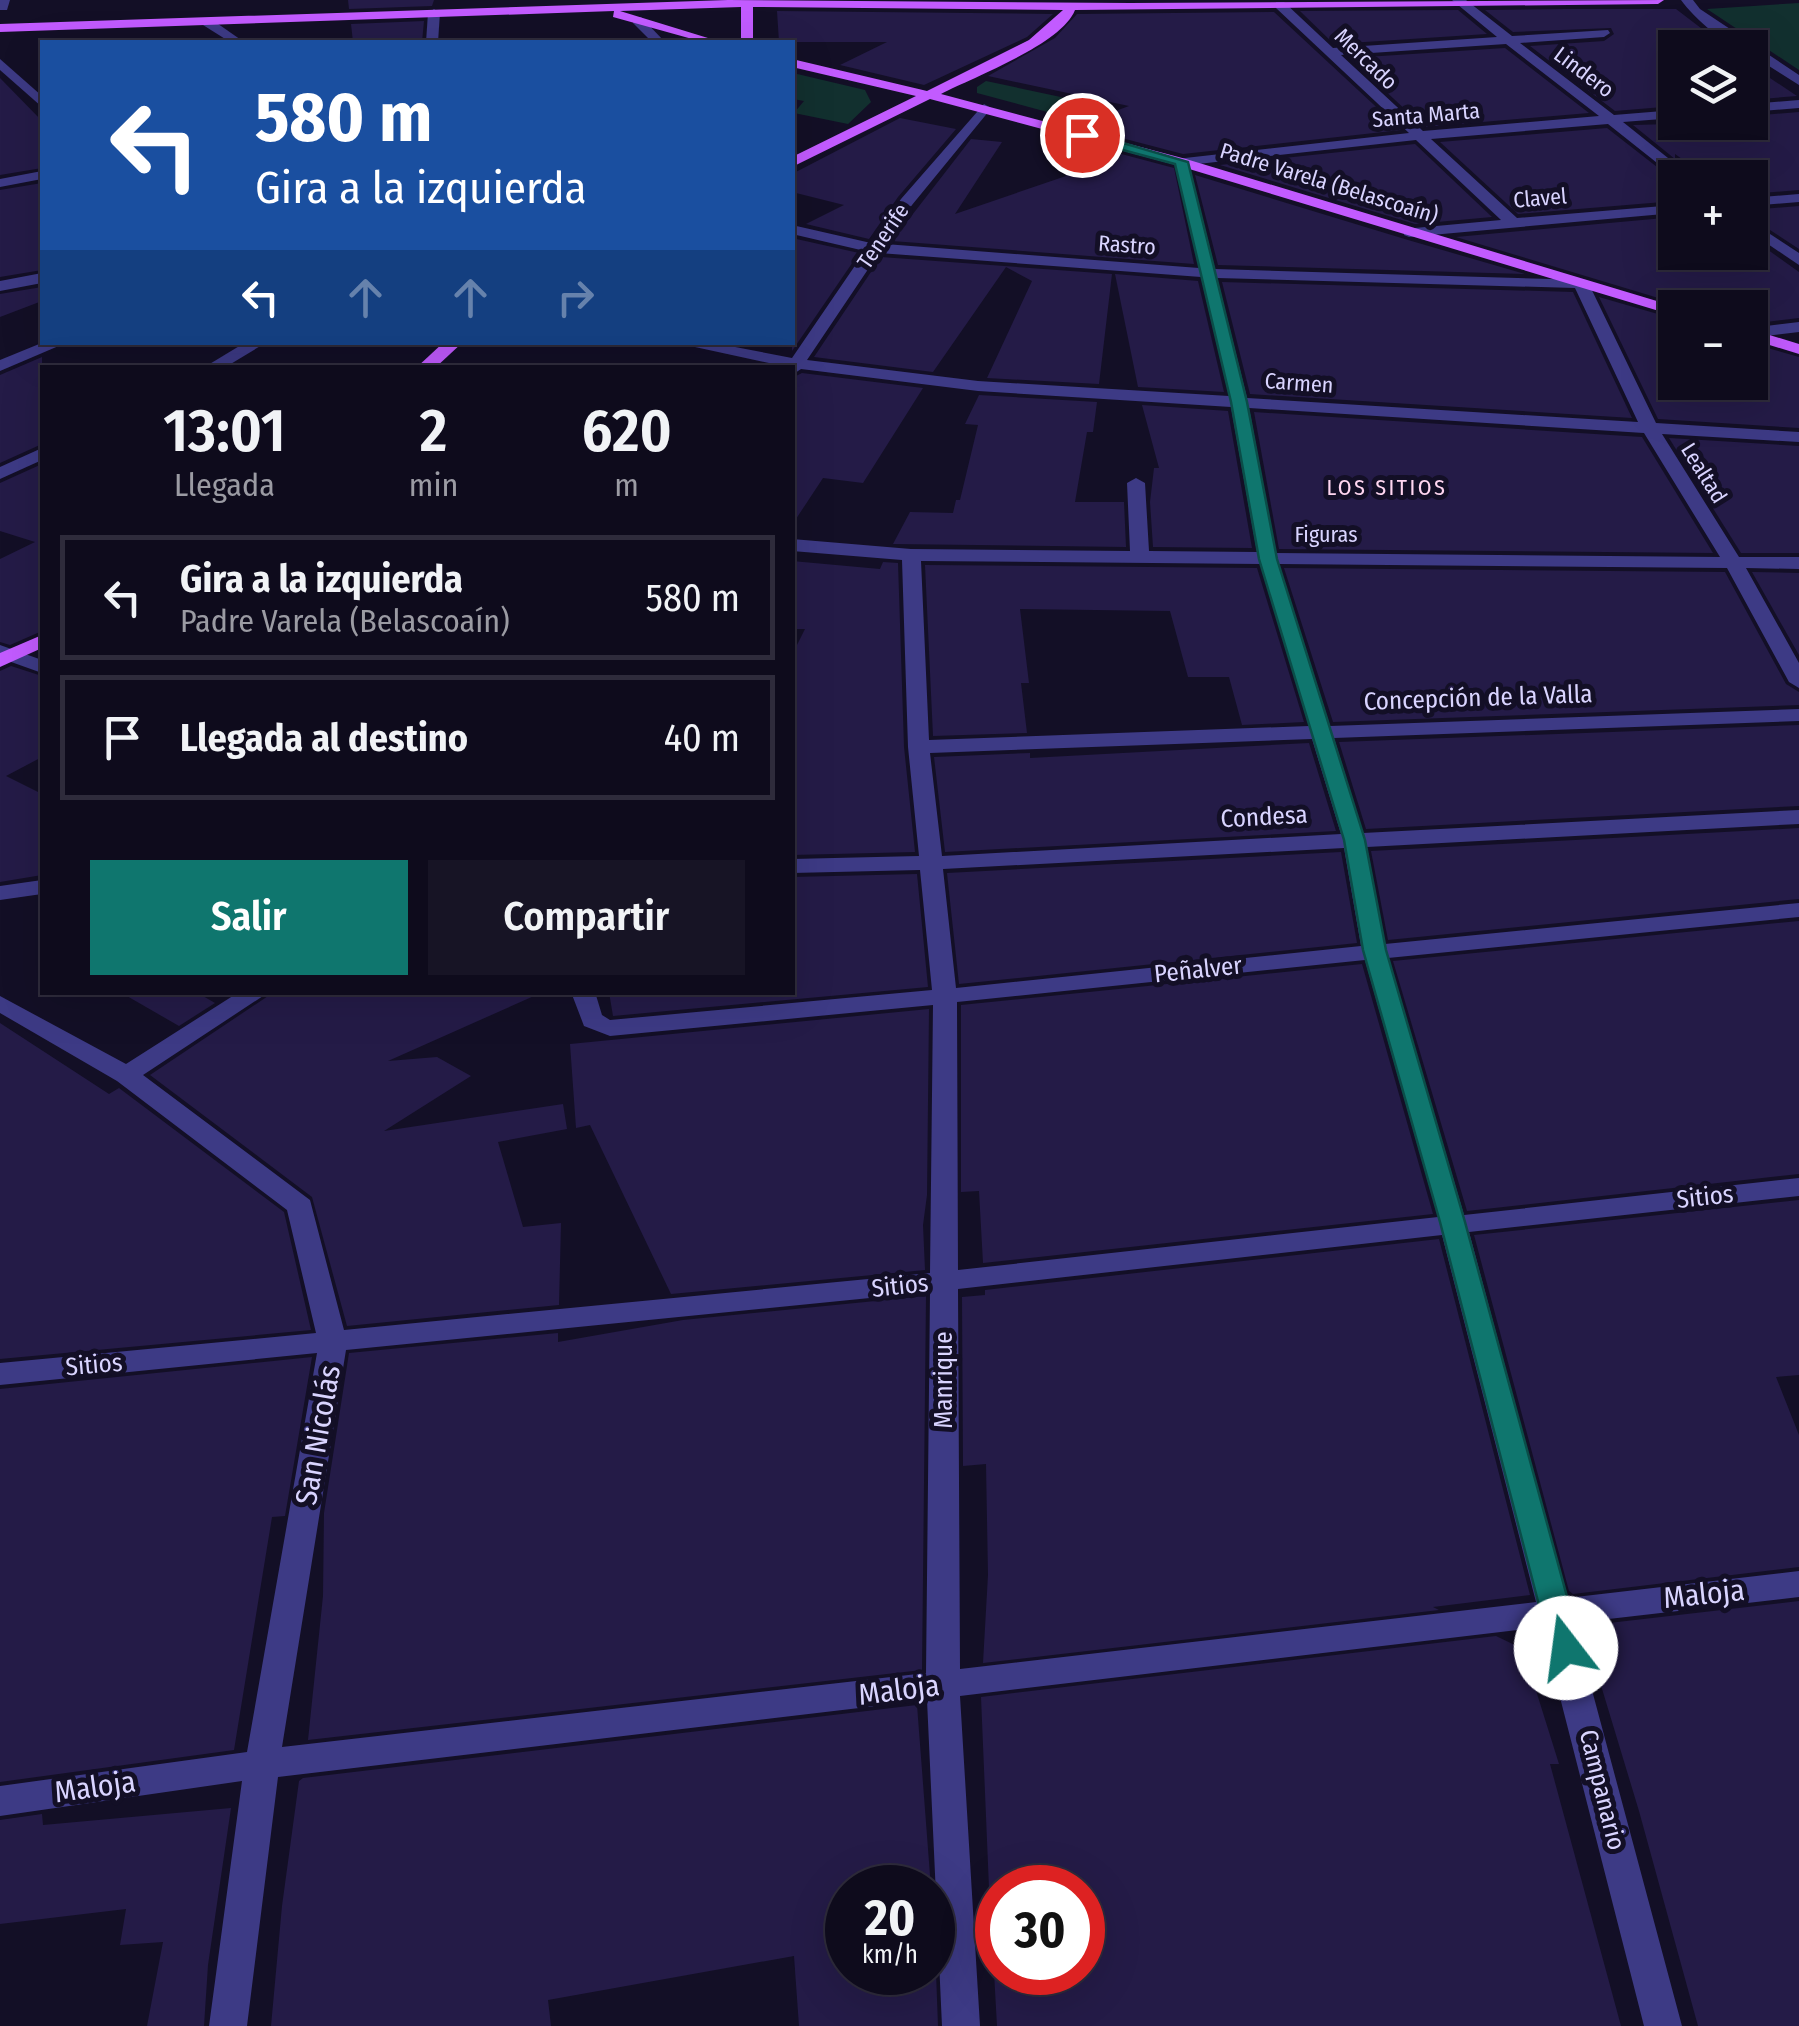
<!DOCTYPE html>
<html lang="es">
<meta charset="utf-8">
<style>
body{margin:0;font-family:"Fira Sans Condensed",sans-serif;background:#171425;color:#f1f3f6;height:100vh;display:flex;flex-direction:column;font-size:38px;white-space:nowrap}
*{box-sizing:border-box;margin:0}
p{font-size:32px;color:#9b9ba3}
.icon{flex:none;width:55px;height:55px;fill:none;stroke:currentColor;stroke-width:2;stroke-linecap:round;stroke-linejoin:round}
.map{position:relative;flex:1;overflow:hidden}
.drawer{position:absolute;left:40px;top:365px;width:755px;height:630px;display:flex;flex-direction:column;background:#0e0b1c;border-radius:0px;box-shadow:0 10px 40px #0002,0 0 0 2px #2e2b3b}
.drawer>*{flex:none}
.guide{position:absolute;left:40px;top:40px;width:755px;height:305px;border-radius:0px;box-shadow:0 10px 40px #0002,0 0 0 2px #2e2b3b;background:#1a4fa0;color:#fff;overflow:hidden}
.controls{position:absolute;left:1658px;top:30px;display:grid;gap:20px}
.controls a{display:grid;place-items:center;width:110px;height:110px;border-radius:0px;background:#0e0b1c;box-shadow:0 10px 40px #0002,0 0 0 2px #2e2b3b;font-size:50px}
.speed{position:absolute;left:825px;top:1865px;display:flex;gap:20px;font-size:50px;font-weight:700;text-align:center}
.speed>*{display:grid;place-content:center;width:130px;height:130px;border-radius:50%;background:#0e0b1c;box-shadow:0 10px 40px #0002,0 0 0 2px #2e2b3b;line-height:1}
.speed small{font-size:25px;font-weight:400}
.speed .limit{border:15px solid #d22;background:#fff;color:#111}
.pin{position:absolute;display:grid;place-items:center;width:85px;height:85px;color:#fff;margin:-42px;border:5px solid #fff;border-radius:50%;box-shadow:0 2px 10px #0007}
.me{position:absolute;width:110px;margin:-55px;rotate:345deg;stroke-linejoin:round;filter:drop-shadow(0 0 8px #0008)}
.turn{display:flex;align-items:center;gap:35px;height:210px;padding:0 50px;font-size:45px}
.turn .icon{width:130px;height:130px;stroke-width:2.5}
.turn b{display:block;font-size:70px;line-height:85px}
.lanes{display:flex;align-items:center;height:95px;padding:0 50px;background:#0003;justify-content:center;gap:50px;direction:ltr}
.lanes .off{opacity:.35}
.eta{display:flex;justify-content:space-evenly;align-items:center;height:170px;text-align:center}
.eta b{font-size:60px;font-weight:600;line-height:70px}
.button{display:flex;gap:20px;margin-top:auto;padding:20px 50px}
.button a{flex:1;height:115px;border-radius:0px;background:#0f766e;color:#fff;font-size:40px;font-weight:600;line-height:115px;text-align:center}
.button a+a{background:#171425;color:#f1f3f6}
ul{padding:0;list-style:none}
li{display:flex;align-items:center;gap:30px;height:125px;margin:0 20px 15px;padding:0 30px;border:5px solid #2e2b3b;border-radius:0px}
li div{flex:1}
li b{display:block;font-size:38px}
li em{font-style:normal}
.map>svg:first-child{display:block}
</style>
<div class="map">
<svg width="1799" height="2026" viewBox="0 0 1799 2026">
<rect width="100%" height="100%" fill="#130f26"/>
<!-- green -->
<g fill="#12302f">
<path d="M1799 3V70L1707 9Z"/>
<path d="M793 73 865 90 871 102 848 124 794 113 804 101 793 99Z"/>
<path d="M986 81 1103 106 1073 119 977 93V87Z"/>
</g>
<!-- building -->
<g fill="#241b47">
<path d="M348 0H434L432 6 349 9Z"/>
<path d="M1566 9H1676L1727 48H1675V106L1615 111 1530 46 1604 41 1614 34 1611 28 1513 32 1485 10Z"/>
<path d="M1458 10 1487 34 1334 44 1300 11Z"/>
<path d="M777 11 1053 14 1027 37 924 85 840 65 887 42H779Z"/>
<path d="M1274 12 1401 130 1183 154 1087 129 1091 120 1129 106 988 76 1055 38 1077 14Z"/>
<path d="M424 21 422 42H353L351 24Z"/>
<path d="M1505 48 1589 113 1424 127 1350 58Z"/>
<path d="M1750 65 1752 66 1797 96 1750 100Z"/>
<path d="M0 78 42 121V168L0 175Z"/>
<path d="M1799 112V190L1750 194V178H1709L1675 154V159L1633 125 1750 122V116Z"/>
<path d="M900 118 956 129 898 197 869 239 806 224 844 205 792 192V174Z"/>
<path d="M1607 128 1675 181V201L1518 214 1440 142Z"/>
<path d="M971 139 1002 142 955 214 1066 176 1080 143 1174 168 1194 264 892 241Z"/>
<path d="M1415 144 1492 217 1415 224 1220 165Z"/>
<path d="M1195 175 1408 240 1525 274 1218 265Z"/>
<path d="M42 183V270L0 277V190Z"/>
<path d="M1799 206V249L1750 217V210Z"/>
<path d="M1675 217V252H1750V237L1799 272V318L1750 324V308H1706L1675 298V303L1456 237Z"/>
<path d="M792 238 859 253 792 351Z"/>
<path d="M881 257 1112 274 1099 384 987 378 1032 281 1006 267 933 372 814 357Z"/>
<path d="M1115 274 1198 281 1224 392 1138 387Z"/>
<path d="M1222 282 1573 292 1632 418 1250 394Z"/>
<path d="M42 287V301L0 317V294Z"/>
<path d="M1599 297 1675 319V382H1750V343L1799 357V428L1658 419Z"/>
<path d="M42 357V444L0 463V375Z"/>
<path d="M802 373 923 388 863 483 823 478 792 525V378Z"/>
<path d="M979 395 1097 402 1093 432H1087L1075 502H1124L1126 547 893 544 910 512 953 513 956 500H960L978 425 965 424Z"/>
<path d="M1142 405 1228 411 1252 548 1153 547 1150 502 1154 468H1159Z"/>
<path d="M1254 412 1642 437 1713 553 1279 549Z"/>
<path d="M1669 438 1799 446V553H1741Z"/>
<path d="M42 464V631L10 645 0 642V559L35 542 0 531V483Z"/>
<path d="M792 561 880 569 883 562 898 563 904 747 915 852 792 855V655L805 629H792Z"/>
<path d="M925 565 1257 568 1304 722 1242 725 1229 677H1188L1170 611 1020 609 1029 683H1021L1027 733 933 736Z"/>
<path d="M1284 568 1725 572 1786 684 1799 692V705L1333 722Z"/>
<path d="M1752 572 1799 573V655Z"/>
<path d="M11 666 42 676V757L6 776 42 794V875L0 882V671Z"/>
<path d="M1799 725V806L1366 829 1339 742Z"/>
<path d="M1309 743 1336 831 945 852 934 757 1030 753V758Z"/>
<path d="M1799 828V899L1388 940 1371 851Z"/>
<path d="M1341 852 1357 943 959 984 947 873Z"/>
<path d="M917 874 928 987 613 1016 609 992H792V877Z"/>
<path d="M1799 921V1174L1467 1211 1393 961Z"/>
<path d="M1362 964 1433 1214 983 1263 979 1191 961 1192V1005Z"/>
<path d="M120 992H196L215 1003 179 1026Z"/>
<path d="M274 992H543L388 1061 437 1057 471 1076 384 1131 563 1104 567 1129 498 1142 523 1227 561 1223 559 1305 347 1326 312 1197 150 1075Z"/>
<path d="M929 1009 927 1195 923 1225 925 1270 671 1294 590 1125 576 1128 570 1044Z"/>
<path d="M0 1023 109 1094 119 1088 284 1212 311 1330 0 1359Z"/>
<path d="M1799 1200V1375L1776 1377 1799 1435V1567L1573 1594 1569 1591 1474 1235Z"/>
<path d="M1439 1239 1530 1595 1433 1607 1439 1610 983 1663 988 1575 986 1464 963 1466 962 1297 985 1295V1290Z"/>
<path d="M926 1296 922 1670 308 1740 323 1596 324 1513 349 1353 558 1333V1342L683 1320Z"/>
<path d="M312 1357 285 1516 272 1517 234 1750 0 1782V1389Z"/>
<path d="M1799 1601V2026H1698L1639 1811 1583 1626Z"/>
<path d="M1496 1636 1523 1649 1559 1764H1550L1621 2026H997L994 1972H1082V1888H989L981 1697Z"/>
<path d="M917 1705 931 1888H848V1972H936L938 2026H799L794 1956 548 2000 551 2026H271L282 1906 299 1781 303 1778Z"/>
<path d="M231 1808 208 1965 204 2026H147L163 1942 120 1945 126 1909 0 1924V1820L42 1814 43 1825Z"/>
</g>
<g fill="none" stroke-linecap="round" stroke-linejoin="round">
<!-- minor -->
<g fill="#3d3a85" fill-rule="evenodd">
<path d="M0 0H10L7 10H0Z"/>
<path d="M1452 0H1466L1512 36 1608 30 1610 33 1604 37 1520 43 1614 115 1675 110V118L1623 122 1693 178H1676L1608 124 1431 139 1517 218 1675 205V213L1409 237 1404 235V229L1501 220 1416 140 1189 165 1215 269 1587 280 1656 423 1799 432V442L1662 434 1739 557H1799V569L1746 568 1799 663V688L1789 682 1727 568 1279 564 1330 726 1799 709V721L1334 738 1363 833 1799 810V824L1367 847 1385 944 1799 903V917L1388 958 1464 1215 1799 1178V1196L1469 1232 1567 1598 1799 1571V1597L1574 1623 1682 2026H1644L1542 1627 960 1696 980 2026H942L927 1700 278 1777 247 2026H209L242 1781 0 1816V1786L247 1752 317 1353 0 1385V1363L316 1333 287 1210 117 1081 0 1013V996L126 1064 239 992H269L143 1075 310 1200 344 1330 930 1273 933 1005 610 1036 584 1026 571 992H595L602 1015 610 1020 932 990 920 870 792 873V859L919 856 908 747 902 560 792 551V539L911 549 1130 551 1127 483 1136 478 1145 483 1149 551 1257 552 1231 407 978 391 801 369 792 375V368L672 342H709L792 358 865 251 792 234V225L871 243 901 199 984 104 991 108 989 111 912 205 885 244 1199 268 1176 159 1409 133 1276 8V2H1284L1333 48 1497 37ZM1506 44 1599 116 1423 131 1341 55ZM879 253 1201 277 1229 396 978 381 807 360ZM1217 278 1575 288 1638 422 1247 398ZM1249 408 1644 433 1720 557 1276 553ZM921 561 1260 564 1309 726 929 740ZM1312 739 1341 834 942 856 930 753ZM1344 848 1361 946 956 988 943 869ZM1365 960 1438 1217 958 1270 957 1002ZM1442 1235 1536 1602 960 1669 958 1289ZM930 1292 926 1673 282 1747 346 1350Z"/>
<path d="M1681 0H1693L1700 9 1799 75V85L1750 54V48C1726 48 1694 18 1681 0Z"/>
<path d="M434 9 440 13 438 42H426L428 13Z"/>
<path d="M633 17H641L665 42H652L633 23Z"/>
<path d="M203 19H211L244 42H230L203 25Z"/>
<path d="M0 59 42 96V107L0 70Z"/>
<path d="M1799 100V108L1750 112V104Z"/>
<path d="M42 171V179L0 187V179Z"/>
<path d="M1799 194V202L1750 206V198Z"/>
<path d="M1750 221 1799 253V265L1750 232Z"/>
<path d="M42 273V283L0 291V281Z"/>
<path d="M1799 322V332L1750 338V328Z"/>
<path d="M44 342H68L0 371V360Z"/>
<path d="M246 342H267L224 368H203Z"/>
<path d="M42 448V460L0 479V467Z"/>
<path d="M0 645 42 660V673L0 658Z"/>
<path d="M42 880V894L0 900V886Z"/>
</g>
<!-- major -->
<g fill="#c25bff" fill-rule="evenodd">
<path d="M728 0 1130 3 1664 0 1658 4 1075 10C1062 44 974 77 941 94L1186 159 1680 308H1675V316L1669 314 1176 165 930 99 792 167V157L916 96 792 67V59L927 91 1029 40 1063 10 753 7V42H741V7L620 11 721 42H703L613 17 614 11 0 32V24Z"/>
<path d="M1750 329 1799 344V354L1750 339Z"/>
<path d="M444 342H463L435 368H416Z"/>
<path d="M42 635V648L0 667V653Z"/>
</g>
</g>
<!-- route -->
<path fill="#0f766e" stroke="#0a4d48" stroke-width="2.5" d="M1082 131 1188 162 1247 402 1277 559 1365 840 1386 950 1465 1222 1581 1648 1576 1656 1566 1660 1555 1656 1550 1648 1440 1222 1363 950 1344 840 1259 559 1231 402 1175 164 1078 138V133Z"/>
<g text-anchor="middle" dominant-baseline="central" stroke-width="10" stroke-linejoin="round" paint-order="stroke">
<!-- far-street labels -->
<g font-size="22" fill="#d9d4ff" stroke="#130f26">
<text transform="translate(1366 59) rotate(44)">Mercado</text>
<text transform="translate(1584 72) rotate(37)">Lindero</text>
<text transform="translate(1426 115) rotate(-5)">Santa Marta</text>
<text transform="translate(1329 183) rotate(17)">Padre Varela (Belascoaín)</text>
<text transform="translate(1540 198) rotate(-5)">Clavel</text>
<text transform="translate(883 236) rotate(-56)">Tenerife</text>
<text transform="translate(1127 245) rotate(4)">Rastro</text>
<text transform="translate(1299 383) rotate(4)">Carmen</text>
<text transform="translate(1704 473) rotate(58)">Lealtad</text>
<text x="1326" y="534">Figuras</text>
</g>
<!-- far-neighbourhood labels -->
<g font-size="22" letter-spacing="2.5" fill="#ffd6f0" stroke="#130f26">
<text x="1387" y="487">LOS SITIOS</text>
</g>
<!-- street labels -->
<g font-size="25" fill="#d9d4ff" stroke="#130f26">
<text transform="translate(1478 698) rotate(-2)">Concepción de la Valla</text>
<text transform="translate(1264 817) rotate(-3)">Condesa</text>
<text transform="translate(1198 970) rotate(-6)">Peñalver</text>
<text transform="translate(1705 1197) rotate(-6)">Sitios</text>
<text transform="translate(900 1286) rotate(-6)">Sitios</text>
<text transform="translate(94 1365) rotate(-5)">Sitios</text>
<text transform="translate(944 1380) rotate(-90)">Manrique</text>
<text transform="translate(1602 1790) rotate(76)">Campanario</text>
</g>
<!-- near-street labels -->
<g font-size="30" fill="#d9d4ff" stroke="#130f26">
<text transform="translate(318 1435) rotate(-80)">San Nicolás</text>
<text transform="translate(1704 1594) rotate(-6)">Maloja</text>
<text transform="translate(899 1690) rotate(-7)">Maloja</text>
<text transform="translate(95 1787) rotate(-8)">Maloja</text>
</g>
</g>
</svg>
<div class="controls">
<a><svg class="icon" aria-label="layers" viewBox="0 0 24 24"><path d="M12 4l9 5-9 5-9-5zM3 14l9 5 9-5"/></svg></a>
<a>+</a>
<a>−</a>
</div>
<div class="speed"><div>20<small>km/h</small></div><div class="limit">30</div></div>
<div class="pin" style="left:1082px;top:135px;background:#d93025"><svg class="icon" aria-label="arrive" viewBox="0 0 24 24"><path d="M6 21V4h12l-3 4 3 4H6"/></svg></div>
<svg class="me" style="left:1566px;top:1648px" viewBox="-20 -20 40 40"><circle r="19" fill="#fff"/><path d="M0-13L10 11 0 6-10 11z" fill="#0f766e"/></svg>
<div class="guide">
<div class="turn"><svg class="icon" aria-label="left" viewBox="0 0 24 24"><path d="M17 20v-9H6M10 6l-5 5 5 5"/></svg><div><b>580 m</b>Gira a la izquierda</div></div>
<div class="lanes"><svg class="icon" aria-label="left" viewBox="0 0 24 24"><path d="M17 20v-9H6M10 6l-5 5 5 5"/></svg><svg class="icon off" aria-label="ahead" viewBox="0 0 24 24"><path d="M12 20V5M6 11l6-6 6 6"/></svg><svg class="icon off" aria-label="ahead" viewBox="0 0 24 24"><path d="M12 20V5M6 11l6-6 6 6"/></svg><svg class="icon off" aria-label="right" viewBox="0 0 24 24"><path d="M7 20v-9h11M14 6l5 5-5 5"/></svg></div>
</div>
<section class="drawer">
<div class="eta">
<div><b>13:01</b><p>Llegada</p></div>
<div><b>2</b><p>min</p></div>
<div><b>620</b><p>m</p></div>
</div>
<ul>
<li><svg class="icon" aria-label="left" viewBox="0 0 24 24"><path d="M17 20v-9H6M10 6l-5 5 5 5"/></svg><div><b>Gira a la izquierda</b><p>Padre Varela (Belascoaín)</p></div><em>580 m</em></li>
<li><svg class="icon" aria-label="arrive" viewBox="0 0 24 24"><path d="M6 21V4h12l-3 4 3 4H6"/></svg><div><b>Llegada al destino</b></div><em>40 m</em></li>
</ul>
<div class="button"><a>Salir</a><a>Compartir</a></div>
</section>
</div>
